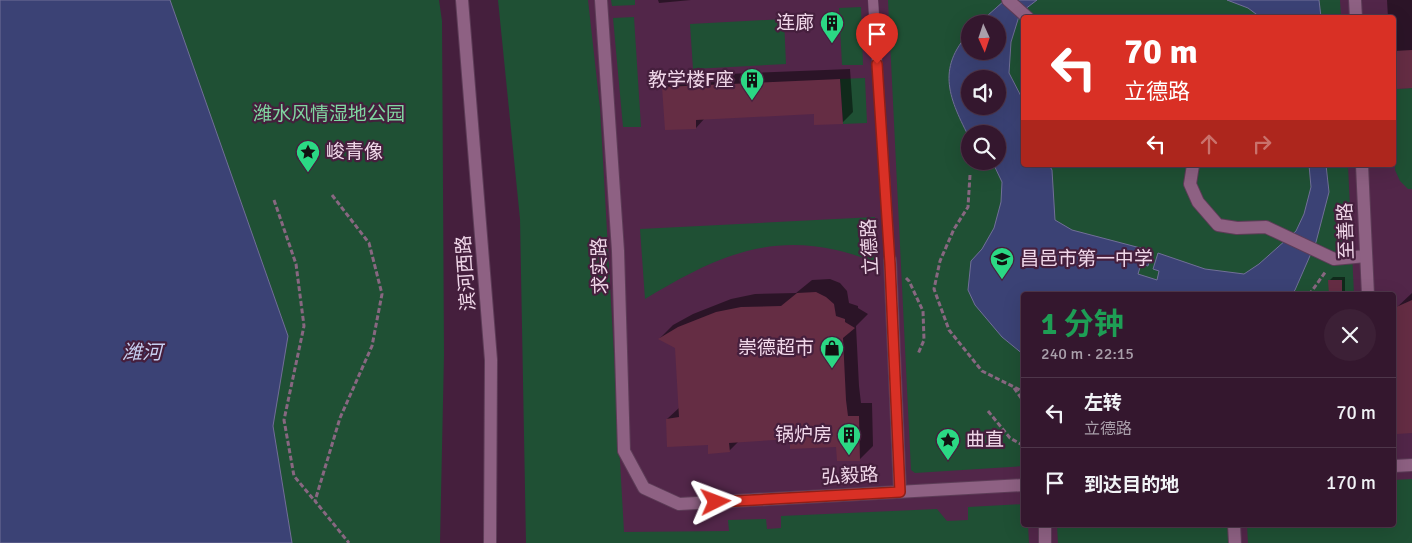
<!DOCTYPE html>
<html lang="zh">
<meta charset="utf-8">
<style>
body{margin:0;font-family:Signika,"Noto Sans SC",sans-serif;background:#3c2036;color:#f1f3f6;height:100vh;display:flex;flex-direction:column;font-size:19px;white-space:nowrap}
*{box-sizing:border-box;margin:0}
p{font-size:16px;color:#a99faa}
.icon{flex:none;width:28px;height:28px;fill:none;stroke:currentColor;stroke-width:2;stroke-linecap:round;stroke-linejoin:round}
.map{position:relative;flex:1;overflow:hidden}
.side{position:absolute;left:1021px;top:292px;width:375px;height:235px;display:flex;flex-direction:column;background:#34172e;border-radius:5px;box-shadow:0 5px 20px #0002,0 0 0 1px #4e364a}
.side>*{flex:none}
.banner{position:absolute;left:1021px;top:15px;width:375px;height:152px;border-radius:5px;box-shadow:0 5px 20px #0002,0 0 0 1px #4e364a;background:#d93025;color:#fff;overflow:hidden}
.needle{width:32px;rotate:177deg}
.buttons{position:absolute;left:961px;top:15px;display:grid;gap:10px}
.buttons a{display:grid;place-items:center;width:45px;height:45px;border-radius:50%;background:#34172e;box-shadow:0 5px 20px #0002,0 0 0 1px #4e364a;font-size:25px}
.pin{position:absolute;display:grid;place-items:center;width:42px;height:42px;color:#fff;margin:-51px -21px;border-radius:50% 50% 50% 0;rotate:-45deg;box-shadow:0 0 5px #0007}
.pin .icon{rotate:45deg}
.me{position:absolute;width:55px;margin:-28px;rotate:87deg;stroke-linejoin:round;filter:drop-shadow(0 0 4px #0008)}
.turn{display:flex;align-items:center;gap:18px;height:105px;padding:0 20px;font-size:22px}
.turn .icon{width:65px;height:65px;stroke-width:2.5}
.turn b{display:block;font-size:35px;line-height:42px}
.lanes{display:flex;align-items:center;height:48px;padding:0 20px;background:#0003;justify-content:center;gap:25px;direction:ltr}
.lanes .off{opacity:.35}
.round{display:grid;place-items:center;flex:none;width:52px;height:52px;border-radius:26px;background:#3c2036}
.summary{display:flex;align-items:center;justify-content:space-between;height:85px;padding:0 20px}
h1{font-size:30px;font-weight:700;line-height:38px;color:#1e9e55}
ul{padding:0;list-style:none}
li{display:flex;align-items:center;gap:15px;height:70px;padding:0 20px;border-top:1px solid #4e364a}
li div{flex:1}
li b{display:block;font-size:19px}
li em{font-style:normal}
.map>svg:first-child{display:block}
</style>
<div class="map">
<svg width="1412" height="543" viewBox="0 0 1412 543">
<rect width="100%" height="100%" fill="#451f3d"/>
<!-- built -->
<path fill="#522649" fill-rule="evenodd" d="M563 0H1412V543H601ZM1024 18H1394V165H1024ZM970 24H998V51H970ZM970 79H998V106H970ZM970 134H998V161H970ZM1024 295H1394V525H1024Z"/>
<!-- green -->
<g fill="#1f5034" fill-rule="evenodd">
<path d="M169 0H439L442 21 444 354 440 543H292L273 426 288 336Z"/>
<path d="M498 0H588L600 108 624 532 729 531 728 520 766 519 767 529 781 528V516L937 509 947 521 968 520V507L1024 504V525H1028L1029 543H526L520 219Z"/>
<path d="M611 0H635V5L612 6Z"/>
<path d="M888 0H1340L1341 17 1024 18V165H1348L1354 295H1024V466L915 473 911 470ZM970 24H998V51H970ZM970 79H998V106H970ZM970 134H998V161H970Z"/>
<path d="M861 7 863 65H842L839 8Z"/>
<path d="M634 17 641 127H623L613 18Z"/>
<path d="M784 19 786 64 693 69 690 24Z"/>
<path d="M865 78 867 123 843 124 840 79Z"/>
<path d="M1412 88V189H1408L1400 181 1395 170 1394 89Z"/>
<path d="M875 217 876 262C863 258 850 253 836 250 761 233 707 262 645 299L640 229Z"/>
<path d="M1412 479V543H1248L1247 525H1394V480Z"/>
<path d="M1057 525H1231L1232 543H1058Z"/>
</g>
<!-- water -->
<g fill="#3b4275" stroke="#716f98" fill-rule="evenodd">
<path d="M0 0H170L288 336 273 426 292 543H0Z"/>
<path d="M1005 0H1037L1020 13 1011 42 1009 73 1024 102V165H1049L1052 170 1055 220 1072 230 1152 251 1148 266 1141 264 1138 274 1157 280 1159 271 1153 269 1158 253 1205 269 1244 274 1259 264 1296 231 1304 214 1311 187 1309 165H1326L1329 192 1316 242 1295 290 1291 295H1124L1103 293 1100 295H1024V355L1002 337 975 305 968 290 971 261 982 249 994 228 1001 202 1002 182 992 161H998V134H970V139C950 100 935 69 970 32V51H998V24H978ZM970 79H998V106H970Z"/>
<path d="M1227 0H1319L1321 17H1260L1248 8Z"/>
</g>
<!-- shadow -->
<g fill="#0007">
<path d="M658 0H691L659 3Z"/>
<path d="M1387 0H1412V87L1394 88V18H1388Z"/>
<path d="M850 69 853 112 842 123 815 113 705 118 696 128 664 87 675 76Z"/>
<path d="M1333 277H1345V295H1330V280Z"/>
<path d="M830 279 840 283 847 291 849 303 858 306V308L868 314 856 326 859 386 861 403H872L873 446 860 459 838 445 791 438 739 441 729 451 709 443 667 419 680 407 676 347 660 338 673 325 693 314 731 299 755 294 796 293 812 280Z"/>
<path d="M1412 293V432H1398L1394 363V310Z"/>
</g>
<!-- building -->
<g fill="#652d44">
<path d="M1412 50V88L1394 89V51Z"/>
<path d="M840 79 843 124 814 125V114L696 120V129L665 130 662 87Z"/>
<path d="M1328 280H1342V295H1329Z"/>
<path d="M816 292 826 297 834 304 836 316 845 319V322L855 328 843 338 846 400 848 416H859L860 461H837L836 447 790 449V439L729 443 730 452 708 454V445L667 447 666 419 679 417 675 348 658 339 678 327 716 312 741 307 781 306 797 293Z"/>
<path d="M1412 300V433L1397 434 1394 385V308Z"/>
</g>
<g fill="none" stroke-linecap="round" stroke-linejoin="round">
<!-- service casing -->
<g stroke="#5d3c57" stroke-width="11">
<path id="service" d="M873 0 890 260"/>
</g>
<!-- pedestrian casing -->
<g stroke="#5d3c57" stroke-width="14">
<g id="pedestrian">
<path d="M1008 0 1028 18"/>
<path d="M1193 165 1190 184 1198 202 1218 225 1237 228 1266 227 1334 259 1366 256"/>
</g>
</g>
<!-- minor casing -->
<g stroke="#5d3c57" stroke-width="14">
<g id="minor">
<path d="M601 0 618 251 624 451 644 488 679 504 1024 485"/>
<path d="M1355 0 1356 18"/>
<path d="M1362 165 1368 295"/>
<path d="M890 260 900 492"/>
<path d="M1394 466 1412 465"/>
<path d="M1045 525V543"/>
<path d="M1234 525 1235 543"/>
</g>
</g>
<!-- tertiary casing -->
<g stroke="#5d3c57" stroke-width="14">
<path id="tertiary" d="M462 0 491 360 490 543"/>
</g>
<!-- path -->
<g stroke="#886781" stroke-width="3" stroke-dasharray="5 2.5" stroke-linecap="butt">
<path d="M1175 18V16"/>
<path d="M970 175 968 207 954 229 940 261 934 289 949 330 982 371 1024 392"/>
<path d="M332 195 369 243 382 294 372 346 340 418 315 501 349 543"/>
<path d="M274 200 296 264 304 326 284 420 294 476 314 500"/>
<path d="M906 278 909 281 923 311 924 340 918 354"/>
<path d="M1309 295 1326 271"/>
<path d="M1014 388 1024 402"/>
<path d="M988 411 1010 438 1024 446"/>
</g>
<!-- service -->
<use href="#service" stroke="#8e6183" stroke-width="10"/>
<!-- pedestrian -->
<use href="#pedestrian" stroke="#8e6183" stroke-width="12"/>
<!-- minor -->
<use href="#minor" stroke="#8e6183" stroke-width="12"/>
<!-- tertiary -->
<use href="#tertiary" stroke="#8e6183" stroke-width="12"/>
</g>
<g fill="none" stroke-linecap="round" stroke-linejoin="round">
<!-- route casing -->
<g stroke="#8d1f18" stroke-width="12">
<path id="route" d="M716 502 900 492 890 264 877 64"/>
</g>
<!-- route -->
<use href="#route" stroke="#d93025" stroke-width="9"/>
</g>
<!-- icons -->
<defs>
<g id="building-pin" transform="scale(1.25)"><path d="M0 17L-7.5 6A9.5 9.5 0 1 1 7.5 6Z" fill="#2bd884" stroke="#451f3d"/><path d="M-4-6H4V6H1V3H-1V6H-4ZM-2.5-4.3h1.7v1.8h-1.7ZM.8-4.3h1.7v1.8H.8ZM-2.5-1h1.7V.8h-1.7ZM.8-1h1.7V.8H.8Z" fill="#111"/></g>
<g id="sight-pin" transform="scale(1.25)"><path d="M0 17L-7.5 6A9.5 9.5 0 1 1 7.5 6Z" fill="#2bd884" stroke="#451f3d"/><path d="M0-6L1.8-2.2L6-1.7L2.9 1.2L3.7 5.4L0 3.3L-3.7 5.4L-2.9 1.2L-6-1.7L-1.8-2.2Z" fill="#111"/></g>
<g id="school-pin" transform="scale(1.25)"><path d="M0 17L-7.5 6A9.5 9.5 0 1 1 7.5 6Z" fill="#2bd884" stroke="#451f3d"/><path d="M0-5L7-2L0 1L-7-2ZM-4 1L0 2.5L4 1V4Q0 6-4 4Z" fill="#111"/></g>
<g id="shop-pin" transform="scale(1.25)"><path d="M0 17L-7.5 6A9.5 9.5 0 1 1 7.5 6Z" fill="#2bd884" stroke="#451f3d"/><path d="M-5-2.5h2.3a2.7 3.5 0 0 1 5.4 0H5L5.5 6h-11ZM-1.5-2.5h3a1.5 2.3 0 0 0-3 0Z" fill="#111"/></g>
</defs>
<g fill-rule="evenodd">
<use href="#building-pin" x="832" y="23"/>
<use href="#building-pin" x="752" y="80"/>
<use href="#sight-pin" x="308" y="152"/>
<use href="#school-pin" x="1002" y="259"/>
<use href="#shop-pin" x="832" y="348"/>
<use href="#building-pin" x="849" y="435"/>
<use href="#sight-pin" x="948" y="440"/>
</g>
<g text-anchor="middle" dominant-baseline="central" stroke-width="4.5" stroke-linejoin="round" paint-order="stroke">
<!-- poi labels -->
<g font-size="19" fill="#f0d7e9" stroke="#451f3d" text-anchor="end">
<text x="814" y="23">连廊</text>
<text x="734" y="80">教学楼F座</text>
<text x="326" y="152" text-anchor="start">峻青像</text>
<text x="1020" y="259" text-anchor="start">昌邑市第一中学</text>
<text x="814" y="348">崇德超市</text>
<text x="832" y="435">锅炉房</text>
<text x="966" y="440" text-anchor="start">曲直</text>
</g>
<!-- park labels -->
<g font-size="19" fill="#80d7a1" stroke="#451f3d">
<text x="329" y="114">潍水风情湿地公园</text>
</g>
<!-- street labels -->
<g font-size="19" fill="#f0d7e9" stroke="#451f3d">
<text transform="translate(1346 231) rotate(-92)">至善路</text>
<text transform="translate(870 247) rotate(-93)">立德路</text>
<text transform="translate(600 266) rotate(-92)">求实路</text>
<text transform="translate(466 273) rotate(-94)">滨河西路</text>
<text transform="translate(850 476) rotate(-3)">弘毅路</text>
</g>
<!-- water labels -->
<g font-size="20" font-style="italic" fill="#c8d0f0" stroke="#451f3d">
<text x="142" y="352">潍河</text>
</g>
</g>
</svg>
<div class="buttons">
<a><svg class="needle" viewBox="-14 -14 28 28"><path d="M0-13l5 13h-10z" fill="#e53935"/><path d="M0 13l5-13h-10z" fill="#a99faa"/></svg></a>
<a><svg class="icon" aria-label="sound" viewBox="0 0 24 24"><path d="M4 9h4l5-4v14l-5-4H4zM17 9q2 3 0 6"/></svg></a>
<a><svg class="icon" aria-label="search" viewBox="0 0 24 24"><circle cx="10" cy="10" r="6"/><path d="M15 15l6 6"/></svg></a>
</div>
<div class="pin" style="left:877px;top:64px;background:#d93025"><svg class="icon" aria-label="arrive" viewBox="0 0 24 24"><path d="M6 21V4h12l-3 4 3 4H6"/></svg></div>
<svg class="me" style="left:716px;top:502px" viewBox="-20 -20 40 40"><path d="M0-17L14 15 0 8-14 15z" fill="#d93025" stroke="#fff" stroke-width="4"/></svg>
<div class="banner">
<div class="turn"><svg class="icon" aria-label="left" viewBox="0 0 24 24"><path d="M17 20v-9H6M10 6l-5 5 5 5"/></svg><div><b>70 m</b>立德路</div></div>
<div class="lanes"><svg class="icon" aria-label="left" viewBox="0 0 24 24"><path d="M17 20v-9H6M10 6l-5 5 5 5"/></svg><svg class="icon off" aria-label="ahead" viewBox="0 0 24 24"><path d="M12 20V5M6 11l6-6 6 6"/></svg><svg class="icon off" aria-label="right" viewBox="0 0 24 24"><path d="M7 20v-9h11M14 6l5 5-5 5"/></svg></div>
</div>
<section class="side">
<div class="summary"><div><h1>1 分钟</h1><p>240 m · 22:15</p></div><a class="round"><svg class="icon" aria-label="close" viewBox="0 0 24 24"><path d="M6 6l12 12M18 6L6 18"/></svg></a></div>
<ul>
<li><svg class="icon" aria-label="left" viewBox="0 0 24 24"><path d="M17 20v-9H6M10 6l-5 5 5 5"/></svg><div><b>左转</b><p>立德路</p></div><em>70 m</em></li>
<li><svg class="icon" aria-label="arrive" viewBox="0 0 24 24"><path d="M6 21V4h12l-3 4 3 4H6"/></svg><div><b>到达目的地</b></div><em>170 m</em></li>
</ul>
</section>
</div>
